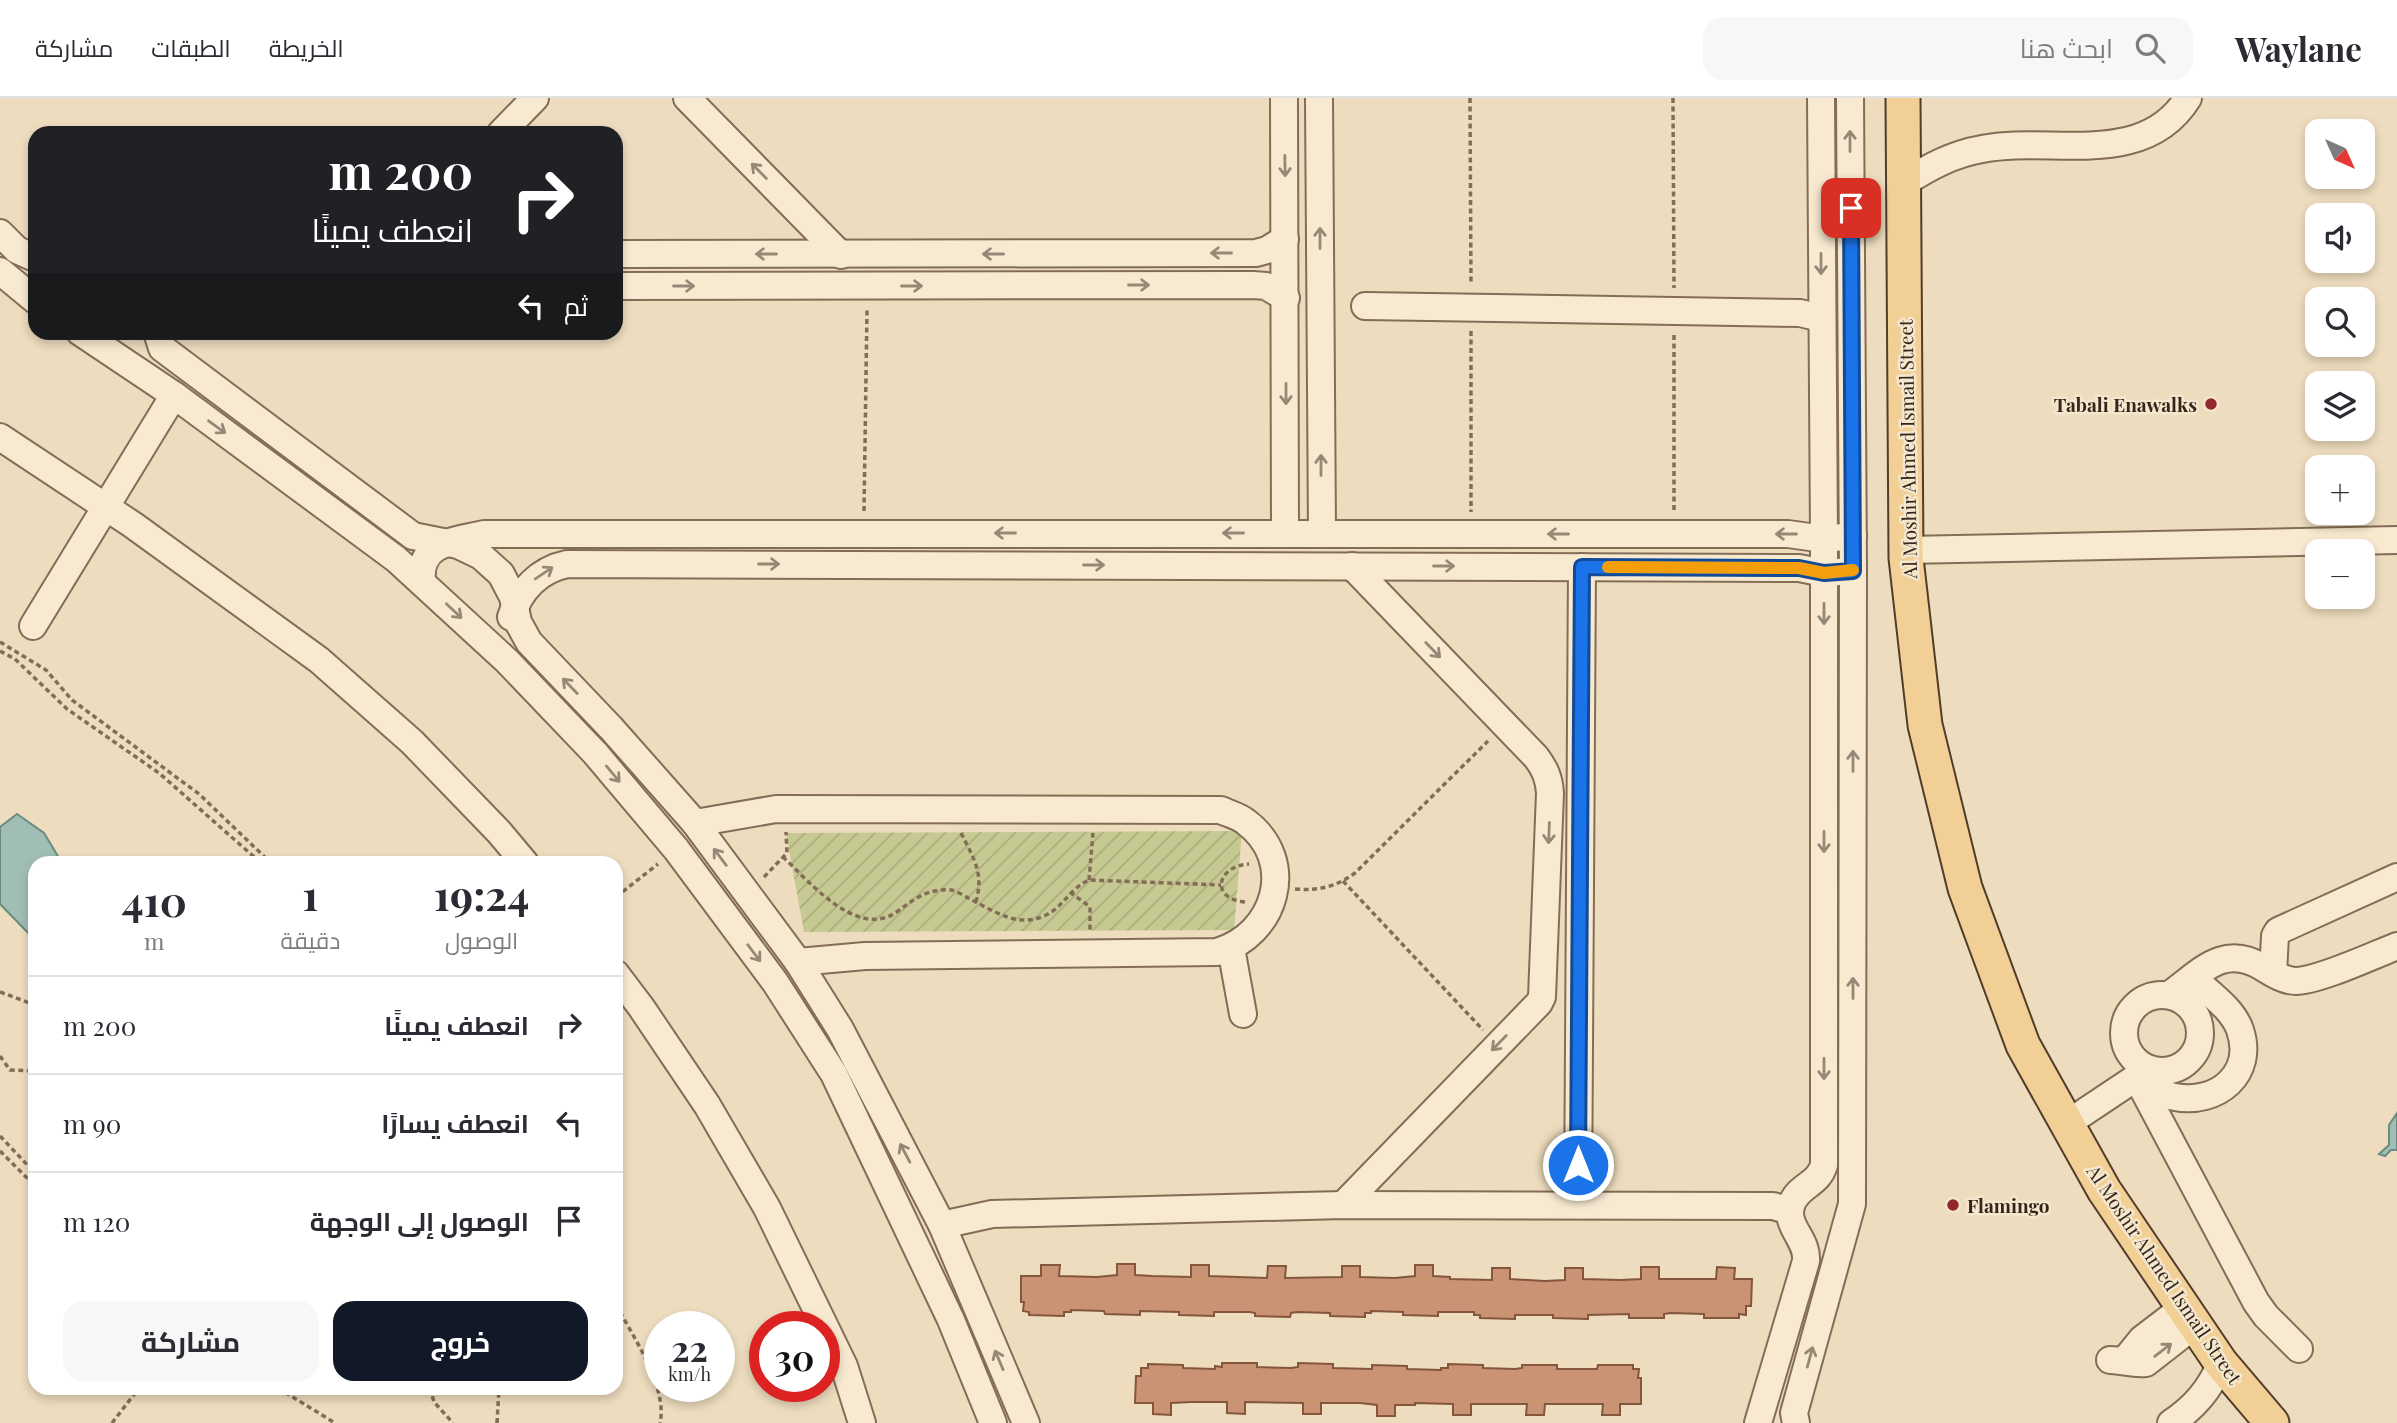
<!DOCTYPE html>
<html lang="ar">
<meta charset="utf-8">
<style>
body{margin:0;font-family:"Playfair Display",Cairo,serif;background:#f7f7f7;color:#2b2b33;direction:rtl;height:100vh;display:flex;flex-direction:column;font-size:26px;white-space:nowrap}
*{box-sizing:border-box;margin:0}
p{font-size:23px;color:#7c7c81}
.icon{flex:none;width:38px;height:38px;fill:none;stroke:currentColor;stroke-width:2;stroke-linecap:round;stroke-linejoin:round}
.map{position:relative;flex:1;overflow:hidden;direction:ltr}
.details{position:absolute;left:28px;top:758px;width:595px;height:539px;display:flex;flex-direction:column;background:#fff;border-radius:21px;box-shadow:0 4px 10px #0003;direction:rtl}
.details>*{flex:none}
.top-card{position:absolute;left:28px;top:28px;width:595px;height:214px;border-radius:21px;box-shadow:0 4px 10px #0003;direction:rtl;background:#202124;color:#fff;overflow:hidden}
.needle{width:46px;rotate:135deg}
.controls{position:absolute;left:2305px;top:21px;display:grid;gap:14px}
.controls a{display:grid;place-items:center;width:70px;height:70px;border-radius:14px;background:#fff;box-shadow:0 4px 10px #0003;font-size:35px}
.speed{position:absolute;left:644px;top:1213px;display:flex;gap:14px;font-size:35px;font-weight:700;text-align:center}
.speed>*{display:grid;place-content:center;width:91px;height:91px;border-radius:50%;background:#fff;box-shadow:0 4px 10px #0003;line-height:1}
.speed small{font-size:18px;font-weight:400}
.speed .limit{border:10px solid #d22;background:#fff;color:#111}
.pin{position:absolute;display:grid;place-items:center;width:60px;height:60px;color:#fff;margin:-30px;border-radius:14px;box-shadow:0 4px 10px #0006}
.me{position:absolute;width:77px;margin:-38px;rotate:0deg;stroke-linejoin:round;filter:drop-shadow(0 0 5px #0008)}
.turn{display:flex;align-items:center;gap:24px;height:147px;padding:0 35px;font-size:32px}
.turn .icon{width:91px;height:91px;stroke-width:2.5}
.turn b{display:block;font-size:49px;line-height:60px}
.then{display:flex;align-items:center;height:66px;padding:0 35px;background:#0003;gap:14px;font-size:26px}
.eta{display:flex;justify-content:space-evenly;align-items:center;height:119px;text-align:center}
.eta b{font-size:42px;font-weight:700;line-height:49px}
.cta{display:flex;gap:14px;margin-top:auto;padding:14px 35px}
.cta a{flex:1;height:80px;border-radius:21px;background:#111827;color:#fff;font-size:28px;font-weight:700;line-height:80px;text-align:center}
.cta a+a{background:#f7f7f7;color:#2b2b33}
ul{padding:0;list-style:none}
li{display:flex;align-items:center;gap:21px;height:98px;padding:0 35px;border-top:2px solid #e1e1e2}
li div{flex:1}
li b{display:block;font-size:26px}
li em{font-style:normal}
header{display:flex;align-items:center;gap:42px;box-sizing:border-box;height:98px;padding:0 35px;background:#fff;border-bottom:2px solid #e1e1e2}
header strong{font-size:33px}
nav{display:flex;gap:38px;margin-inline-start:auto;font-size:24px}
.search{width:490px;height:63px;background:#f7f7f7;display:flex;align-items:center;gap:18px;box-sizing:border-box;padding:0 24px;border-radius:21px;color:#7c7c81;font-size:26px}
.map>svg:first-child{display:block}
</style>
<header>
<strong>Waylane</strong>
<div class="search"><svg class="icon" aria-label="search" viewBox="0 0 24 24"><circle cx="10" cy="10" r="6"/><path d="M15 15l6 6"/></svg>ابحث هنا</div>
<nav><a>الخريطة</a><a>الطبقات</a><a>مشاركة</a></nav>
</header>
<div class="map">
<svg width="2397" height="1325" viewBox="0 0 2397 1325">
<defs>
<pattern id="garden-furrows" width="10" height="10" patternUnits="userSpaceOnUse" patternTransform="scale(1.75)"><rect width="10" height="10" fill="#c6ca92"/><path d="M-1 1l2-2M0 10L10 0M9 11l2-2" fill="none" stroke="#abad7d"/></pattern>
</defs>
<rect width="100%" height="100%" fill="#eddcbe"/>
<!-- garden -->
<path fill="url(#garden-furrows)" d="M1242 733 1234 832 804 834 786 735Z"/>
<!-- water -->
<g fill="#a1beb4" stroke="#698b81" stroke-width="2">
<path d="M17 716 44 735 62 765H35V842L0 806V729Z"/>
<path d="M2397 1015V1052H2391L2385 1058 2379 1056 2389 1047V1027Z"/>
</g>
<!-- building -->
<g fill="#ca9474" stroke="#83563d" stroke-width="2">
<path d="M1117 1166H1135V1177L1152 1178 1191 1179V1167H1209V1178L1267 1180 1268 1168H1286L1285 1180 1342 1179V1168H1360V1179L1395 1180 1415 1178V1167H1433V1178L1450 1179V1181L1492 1182V1170H1510V1181L1545 1183 1565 1182V1170H1583V1181L1621 1182 1641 1181V1169H1659V1181H1716L1717 1169 1735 1170 1734 1181H1752L1751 1208H1746V1217L1739 1216V1220H1704V1216L1670 1215 1664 1216V1220H1629V1216L1588 1217V1221L1553 1220V1217H1515V1221L1480 1220V1217H1474V1214H1438V1218L1403 1217V1214L1371 1213V1215H1365V1219L1330 1218V1215L1297 1214 1291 1215 1290 1219 1255 1218V1215L1250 1214H1214V1218L1179 1217V1214L1140 1213V1217L1105 1216 1104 1213 1071 1212V1214H1064V1218L1029 1217V1214L1023 1213 1024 1204H1021V1178H1041V1167H1060L1059 1178 1097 1179 1117 1177Z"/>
<path d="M1222 1265H1257V1269L1291 1270 1298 1269V1265L1333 1266V1270L1372 1271V1267L1407 1268V1271L1441 1272V1270H1448V1266L1483 1267V1270L1515 1271 1522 1270V1267H1557V1271H1597L1598 1267H1633V1271H1639L1638 1280H1641V1306H1620V1317H1602L1603 1306H1545L1544 1317H1526L1527 1306H1471V1317H1453V1306L1415 1305V1307H1395V1318H1377V1307L1360 1305H1321V1316H1303V1305L1245 1304V1316L1227 1315V1304H1191L1171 1305V1317L1153 1316V1305H1135L1136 1278H1141V1270H1148V1266L1183 1267V1270L1215 1271V1268L1222 1269Z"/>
</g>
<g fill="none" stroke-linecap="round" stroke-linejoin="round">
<!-- minor casing -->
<g stroke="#846d57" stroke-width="30">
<g id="minor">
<path d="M687 0 841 157"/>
<path d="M1284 0 1285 435"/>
<path d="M1319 0 1322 435"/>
<path d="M501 35 535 0"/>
<path d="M1904 85C1929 69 1953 56 1982 51 2050 37 2143 72 2188 0"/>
<path d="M0 135 17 152 35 160"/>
<path d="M616 156 1256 155 1267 152 1285 141"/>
<path d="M0 173 35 202"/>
<path d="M616 188 1253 187 1266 188 1286 200"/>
<path d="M1365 208 1800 215 1821 220"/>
<path d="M80 234 174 297 396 461 507 563 595 655 676 751 775 884 834 976 951 1222 993 1325"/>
<path d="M157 234 162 250 413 438 458 447 481 458 501 476 513 499 518 524 529 544 611 630 695 725 798 864 840 931 942 1127 1026 1325"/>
<path d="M0 339 133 427 319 562 412 644 499 734 525 765"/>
<path d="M1906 452 2397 442"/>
<path d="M422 483C418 444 455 443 484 436H1788L1824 441 1853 438"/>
<path d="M511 519C520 492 539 472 567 466L1799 470 1824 475 1853 473"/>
<path d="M33 528 174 297"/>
<path d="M695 725 776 711 1221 712C1229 716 1239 718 1246 724 1298 763 1276 837 1217 854L865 858 798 864"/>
<path d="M1231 850 1243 916"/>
<path d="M2273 875 2275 838 2278 833 2397 779"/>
<path d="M616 876 641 909 707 1007 767 1110 844 1268 862 1325"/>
<path d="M2169 897C2200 875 2223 845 2262 869 2272 875 2284 883 2296 883 2318 883 2374 857 2397 848"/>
<circle cx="2162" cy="935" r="38"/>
<path d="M2137 980 2256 1204 2266 1218 2299 1251"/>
<path d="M2137 980C2149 988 2161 997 2175 999 2217 1007 2255 976 2240 932 2233 911 2209 895 2193 880"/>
<path d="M2068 1025 2149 971"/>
<path d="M1343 1107 1539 905 1542 899 1550 695C1549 680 1545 671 1536 659L1352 468"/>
<path d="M1578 1107 1582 469"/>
<path d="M942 1127 992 1116 1343 1107 1773 1108 1790 1113"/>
<path d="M2110 1262C2123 1262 2134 1267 2146 1265L2196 1226"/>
<path d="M2125 1262 2142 1241 2184 1209"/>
<path d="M1758 1325 1806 1163C1808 1140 1783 1128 1792 1105 1799 1087 1818 1087 1824 1067V441L1821 0"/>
<path d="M1796 1325 1794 1315 1852 1106 1853 473 1850 0"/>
<path d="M2171 1325C2195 1309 2210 1291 2221 1265"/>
</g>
</g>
<!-- major casing -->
<g stroke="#523c2c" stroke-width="37">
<path id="major" d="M1903 0 1906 460 1925 627 1965 790 2023 947 2104 1092 2221 1265 2272 1325"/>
</g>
<!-- path -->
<g stroke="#846d57" stroke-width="3.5" stroke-dasharray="5 3.5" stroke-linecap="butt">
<path d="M1470 0 1471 187"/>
<path d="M1673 0 1674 190"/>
<path d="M1471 233V414"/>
<path d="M1674 237V414"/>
<path d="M864 413 867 211"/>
<path d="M0 544 46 572 72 602 199 696 271 765"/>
<path d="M0 553 15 561 67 611 159 675 261 765"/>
<path d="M961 735C974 761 984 775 976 804"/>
<path d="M783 759C810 784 858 843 898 813 914 801 929 790 951 792 957 793 964 798 970 801 994 813 1017 830 1044 818 1063 810 1069 791 1089 782L1221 787"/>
<path d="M764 779 787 755 786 734"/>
<path d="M1089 782 1093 735"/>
<path d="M1343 783 1483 932"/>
<path d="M1295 791C1318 793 1336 789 1355 775L1488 643"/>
<path d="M1070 794 1090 809V834"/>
<path d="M616 799 658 766"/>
<path d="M1245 804C1210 801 1216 768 1249 766"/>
<path d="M0 894 35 907"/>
<path d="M0 958 10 972 35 973"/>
<path d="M0 1038 35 1075"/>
<path d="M0 1053 35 1088"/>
<path d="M616 1207C633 1238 668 1290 660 1325"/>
<path d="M278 1290 335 1325"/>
<path d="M430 1290 434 1304 453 1325"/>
<path d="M112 1325 139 1290"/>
<path d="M497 1325 499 1290"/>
</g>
<!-- minor -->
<use href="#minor" stroke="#f8ead1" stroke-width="26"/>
<!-- major -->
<use href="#major" stroke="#f1cf95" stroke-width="33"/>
</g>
<!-- one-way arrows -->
<defs><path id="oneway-shaft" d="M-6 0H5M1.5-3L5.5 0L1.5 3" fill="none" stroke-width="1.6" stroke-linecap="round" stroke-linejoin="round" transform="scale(1.75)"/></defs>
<g stroke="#968876">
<use href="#oneway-shaft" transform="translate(1850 43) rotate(-90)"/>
<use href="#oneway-shaft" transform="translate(1285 68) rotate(89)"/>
<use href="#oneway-shaft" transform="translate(759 73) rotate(-135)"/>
<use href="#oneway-shaft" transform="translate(1320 140) rotate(-90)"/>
<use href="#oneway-shaft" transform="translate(1221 155) rotate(180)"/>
<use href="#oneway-shaft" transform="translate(766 156) rotate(-180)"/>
<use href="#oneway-shaft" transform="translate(993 156) rotate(180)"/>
<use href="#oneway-shaft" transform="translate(1821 166) rotate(90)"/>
<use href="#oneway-shaft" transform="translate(1139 187)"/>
<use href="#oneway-shaft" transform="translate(684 188)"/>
<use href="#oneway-shaft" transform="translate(912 188)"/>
<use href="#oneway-shaft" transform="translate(1286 296) rotate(90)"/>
<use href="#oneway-shaft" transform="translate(217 329) rotate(36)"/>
<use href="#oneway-shaft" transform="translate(1321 367) rotate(-90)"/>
<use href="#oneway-shaft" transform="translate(1005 435) rotate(180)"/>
<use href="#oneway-shaft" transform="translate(1233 435) rotate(180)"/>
<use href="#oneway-shaft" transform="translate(1558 436) rotate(-180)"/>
<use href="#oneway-shaft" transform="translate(1786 436) rotate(-180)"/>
<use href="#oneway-shaft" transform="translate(769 466)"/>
<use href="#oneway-shaft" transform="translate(1094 467)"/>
<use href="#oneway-shaft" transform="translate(1444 468)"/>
<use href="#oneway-shaft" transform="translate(544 475) rotate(-34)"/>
<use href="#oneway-shaft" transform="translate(454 513) rotate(43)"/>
<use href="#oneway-shaft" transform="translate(1824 516) rotate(90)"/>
<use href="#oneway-shaft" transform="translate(1433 552) rotate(46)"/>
<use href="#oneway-shaft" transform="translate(570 588) rotate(-134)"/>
<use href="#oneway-shaft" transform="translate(1853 663) rotate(-90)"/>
<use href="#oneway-shaft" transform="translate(613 676) rotate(50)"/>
<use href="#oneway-shaft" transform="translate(1549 735) rotate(92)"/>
<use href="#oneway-shaft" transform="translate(1824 744) rotate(90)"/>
<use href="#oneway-shaft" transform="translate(720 759) rotate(-127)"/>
<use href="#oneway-shaft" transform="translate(754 855) rotate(53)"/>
<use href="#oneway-shaft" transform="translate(1853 890) rotate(-90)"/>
<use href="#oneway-shaft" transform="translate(1499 945) rotate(134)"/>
<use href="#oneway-shaft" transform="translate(1824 971) rotate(90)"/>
<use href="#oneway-shaft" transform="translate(905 1055) rotate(-118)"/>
<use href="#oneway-shaft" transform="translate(2163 1252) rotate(-38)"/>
<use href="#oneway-shaft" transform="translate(1810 1259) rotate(-75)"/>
<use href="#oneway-shaft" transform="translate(999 1262) rotate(-113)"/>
</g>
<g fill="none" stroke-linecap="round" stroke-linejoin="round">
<!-- route casing -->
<g stroke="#114b97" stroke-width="18">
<path id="route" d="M1578 1067 1582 469 1799 470 1824 475 1853 473 1851 110"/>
</g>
<!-- route -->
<use href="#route" stroke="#1a73e8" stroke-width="12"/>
<!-- slow -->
<path stroke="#f59e0b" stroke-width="12" d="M1608 469 1799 470 1824 475 1853 472"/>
</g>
<!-- markers -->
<g fill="#92282e" stroke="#f4e7cd" stroke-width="2.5">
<circle cx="2211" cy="306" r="7"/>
<circle cx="1953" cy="1107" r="7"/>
</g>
<g text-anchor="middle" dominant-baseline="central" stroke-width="5" stroke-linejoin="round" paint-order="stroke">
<!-- poi labels -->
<g font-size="19" font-weight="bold" fill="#34261c" stroke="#f4e7cd" text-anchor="end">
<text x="2197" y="306">Tabali Enawalks</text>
<text x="1967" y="1107" text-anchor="start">Flamingo</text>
</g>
<!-- street labels -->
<g font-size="19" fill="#34261c" stroke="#f4e7cd">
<text transform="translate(1907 351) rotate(-91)">Al Moshir Ahmed Ismail Street</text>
<text transform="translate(2165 1176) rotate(56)">Al Moshir Ahmed Ismail Street</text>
</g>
</g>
</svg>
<div class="controls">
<a><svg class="needle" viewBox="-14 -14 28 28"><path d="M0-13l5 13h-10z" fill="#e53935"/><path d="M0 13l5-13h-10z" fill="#7c7c81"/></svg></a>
<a><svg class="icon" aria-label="sound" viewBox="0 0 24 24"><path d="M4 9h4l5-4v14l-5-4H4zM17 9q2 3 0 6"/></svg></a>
<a><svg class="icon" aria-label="search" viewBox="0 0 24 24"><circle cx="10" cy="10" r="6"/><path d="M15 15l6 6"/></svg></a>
<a><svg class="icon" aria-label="layers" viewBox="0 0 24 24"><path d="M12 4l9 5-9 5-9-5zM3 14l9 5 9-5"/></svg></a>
<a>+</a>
<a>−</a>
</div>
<div class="speed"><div>22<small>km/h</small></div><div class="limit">30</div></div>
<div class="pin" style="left:1851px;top:110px;background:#d93025"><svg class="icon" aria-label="arrive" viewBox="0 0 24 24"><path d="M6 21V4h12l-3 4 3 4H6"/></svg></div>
<svg class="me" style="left:1578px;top:1067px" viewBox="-20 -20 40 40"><circle r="17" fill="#1a73e8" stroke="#fff" stroke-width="3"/><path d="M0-11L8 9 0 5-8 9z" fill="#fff"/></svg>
<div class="top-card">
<div class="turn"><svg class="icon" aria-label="right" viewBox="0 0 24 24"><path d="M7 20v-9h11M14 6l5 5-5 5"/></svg><div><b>200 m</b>انعطف يمينًا</div></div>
<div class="then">ثم<svg class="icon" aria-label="left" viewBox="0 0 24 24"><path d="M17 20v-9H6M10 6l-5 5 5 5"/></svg></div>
</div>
<section class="details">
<div class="eta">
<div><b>19:24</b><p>الوصول</p></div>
<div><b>1</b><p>دقيقة</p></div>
<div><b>410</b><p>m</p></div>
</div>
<ul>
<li><svg class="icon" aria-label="right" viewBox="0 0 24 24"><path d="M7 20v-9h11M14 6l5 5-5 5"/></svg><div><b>انعطف يمينًا</b></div><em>200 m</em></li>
<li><svg class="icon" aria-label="left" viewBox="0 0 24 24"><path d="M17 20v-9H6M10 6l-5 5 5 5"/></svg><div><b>انعطف يسارًا</b></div><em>90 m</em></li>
<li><svg class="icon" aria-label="arrive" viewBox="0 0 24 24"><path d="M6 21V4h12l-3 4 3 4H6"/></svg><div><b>الوصول إلى الوجهة</b></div><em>120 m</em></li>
</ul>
<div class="cta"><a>خروج</a><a>مشاركة</a></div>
</section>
</div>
